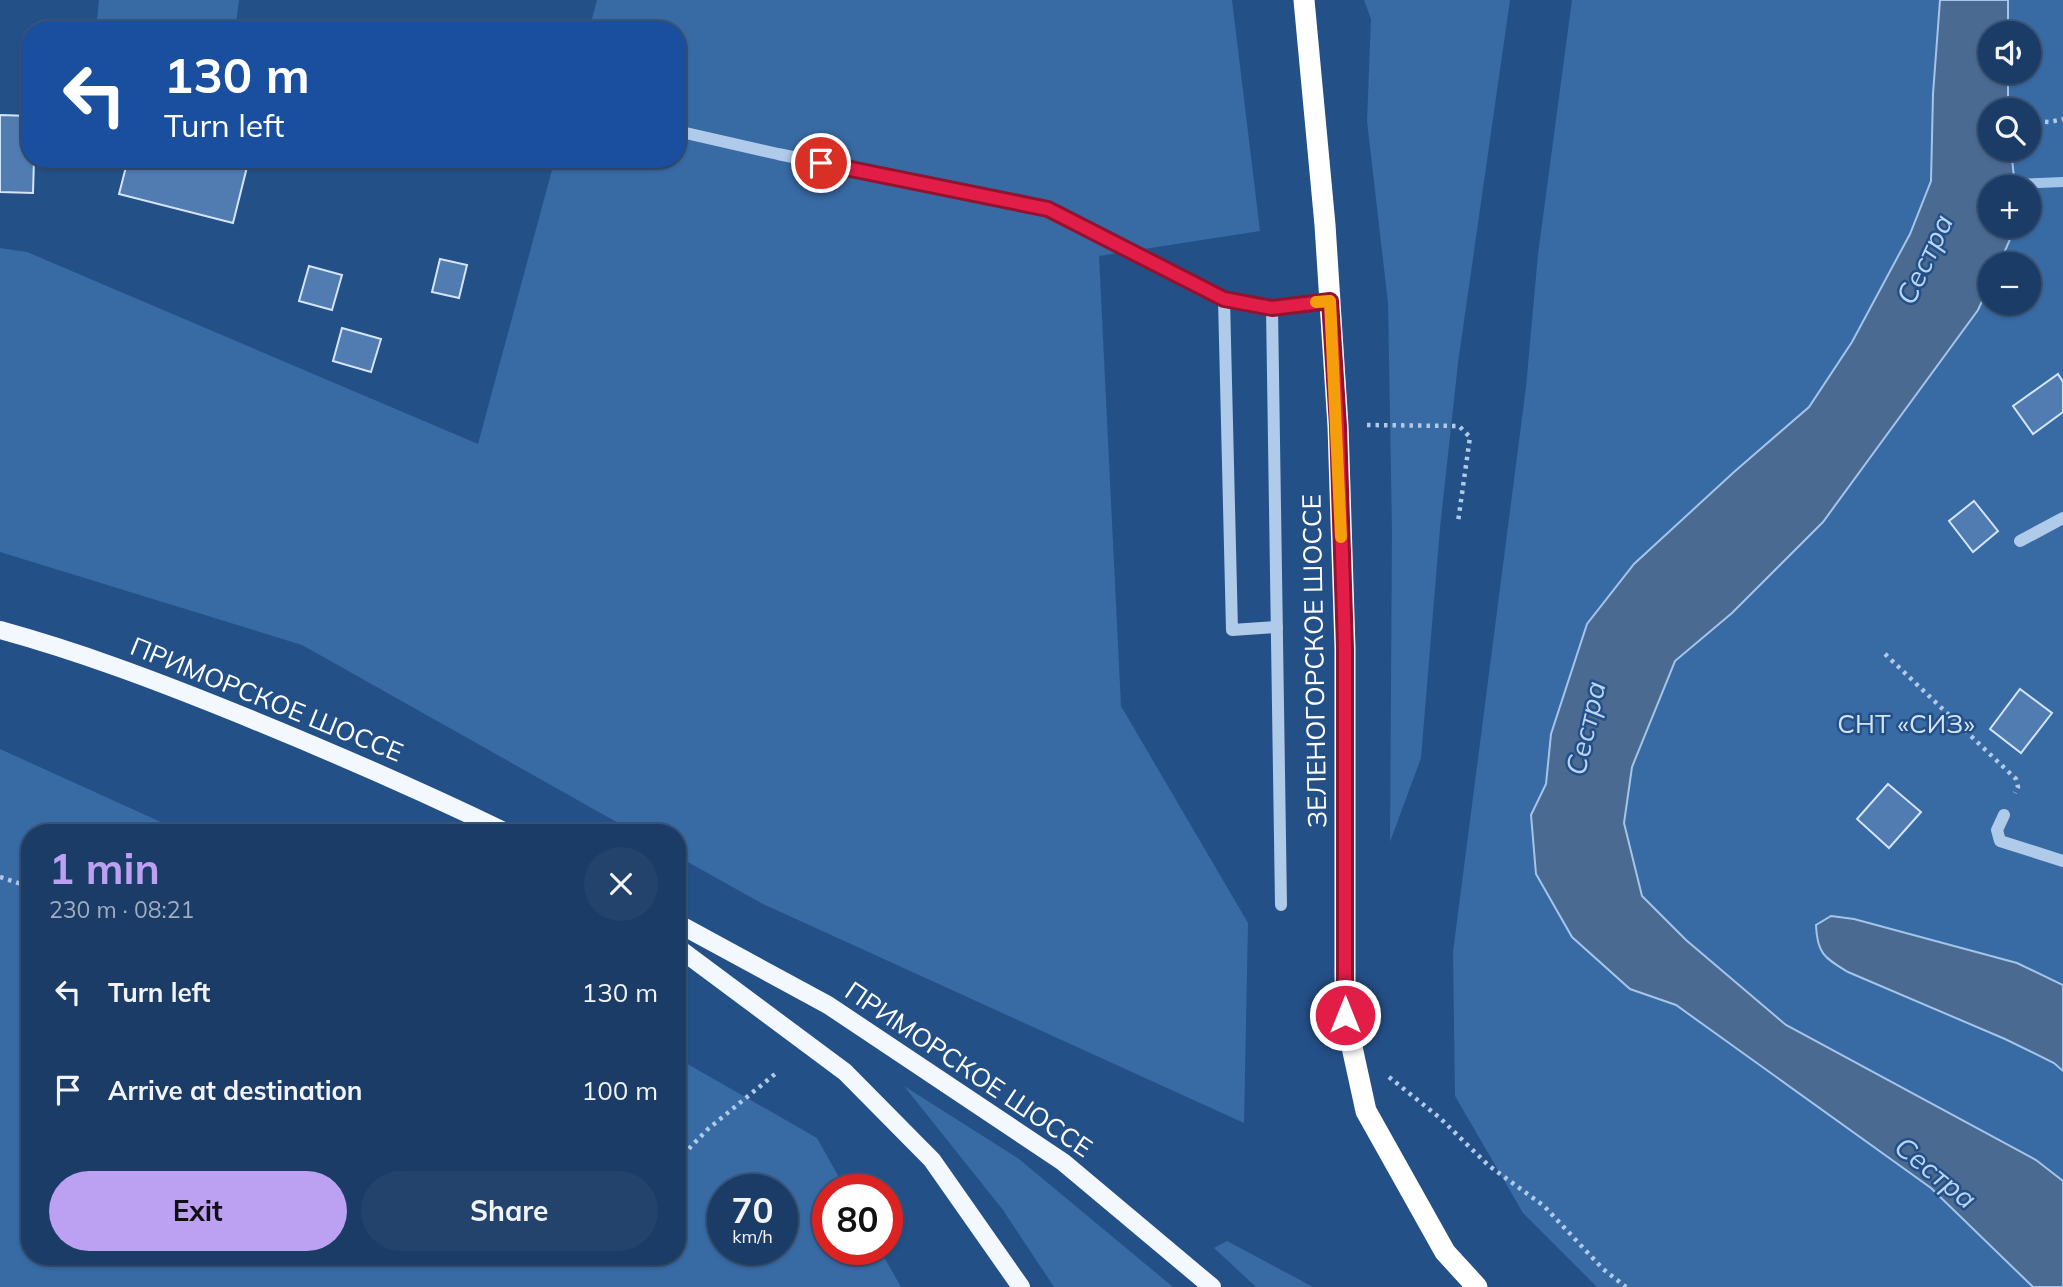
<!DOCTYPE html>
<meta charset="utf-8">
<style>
body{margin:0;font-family:Mulish,sans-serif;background:#24436c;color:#f1f3f6;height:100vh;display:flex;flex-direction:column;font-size:26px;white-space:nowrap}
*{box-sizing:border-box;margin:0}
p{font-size:23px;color:#a0adbf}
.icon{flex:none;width:38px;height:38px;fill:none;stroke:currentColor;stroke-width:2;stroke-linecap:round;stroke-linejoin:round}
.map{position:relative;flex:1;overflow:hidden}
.panel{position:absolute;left:21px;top:824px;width:665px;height:441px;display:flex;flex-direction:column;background:#1b3c66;border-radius:28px;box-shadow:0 2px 5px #0004,0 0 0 2px #39567a}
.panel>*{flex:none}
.banner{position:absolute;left:21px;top:21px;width:665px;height:147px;border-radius:28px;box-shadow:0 2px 5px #0004,0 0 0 2px #39567a;background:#1a4fa0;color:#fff;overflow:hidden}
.controls{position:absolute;left:1978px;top:21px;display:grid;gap:14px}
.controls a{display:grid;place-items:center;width:63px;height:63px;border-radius:50%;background:#1b3c66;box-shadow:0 2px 5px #0004,0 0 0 2px #39567a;font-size:35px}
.speed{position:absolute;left:707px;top:1174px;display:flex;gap:14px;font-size:35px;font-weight:700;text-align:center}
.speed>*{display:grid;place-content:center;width:91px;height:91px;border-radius:50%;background:#1b3c66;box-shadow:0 2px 5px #0004,0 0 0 2px #39567a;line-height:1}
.speed small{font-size:18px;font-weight:400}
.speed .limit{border:10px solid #d22;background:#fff;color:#111}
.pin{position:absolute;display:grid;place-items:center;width:60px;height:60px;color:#fff;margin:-30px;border:4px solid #fff;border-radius:50%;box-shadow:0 2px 7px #0007}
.me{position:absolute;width:77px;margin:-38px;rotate:0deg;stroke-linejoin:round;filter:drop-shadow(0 0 5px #0008)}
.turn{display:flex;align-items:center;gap:24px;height:147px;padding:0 28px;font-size:32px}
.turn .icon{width:91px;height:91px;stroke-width:2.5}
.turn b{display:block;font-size:49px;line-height:60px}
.round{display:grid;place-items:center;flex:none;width:74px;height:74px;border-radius:37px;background:#24436c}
.summary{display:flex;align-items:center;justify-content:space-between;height:119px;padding:0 28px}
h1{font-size:42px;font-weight:700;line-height:52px;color:#bca0f2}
.action{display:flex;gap:14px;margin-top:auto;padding:14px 28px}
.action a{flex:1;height:80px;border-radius:42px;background:#bca0f2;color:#111;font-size:28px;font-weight:700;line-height:80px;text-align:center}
.action a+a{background:#24436c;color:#f1f3f6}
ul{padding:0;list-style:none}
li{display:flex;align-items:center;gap:21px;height:98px;padding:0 28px}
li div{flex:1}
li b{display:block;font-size:26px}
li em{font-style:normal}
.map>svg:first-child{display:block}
</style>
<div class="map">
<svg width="2063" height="1287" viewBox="0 0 2063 1287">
<rect width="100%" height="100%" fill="#245088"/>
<!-- green -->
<g fill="#386aa4" fill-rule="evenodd">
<path d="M99 0H239L235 30H96Z"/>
<path d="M597 0H1232L1260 231 1099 256 1121 706 1248 923 1244 1123 763 904 677 856V833H636L302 645 0 552V248L27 252 478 444 555 159H677V30H589Z"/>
<path d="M1364 0H1510L1458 363 1440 528 1421 758 1390 842 1392 531 1388 303 1367 121 1371 19Z"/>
<path d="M1572 0H1940L1933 94 1931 181 1910 234 1852 342 1809 407 1734 472 1634 564 1551 734 1546 784 1531 815 1536 874 1572 937 1630 989 1676 1005 1931 1188 2033 1287H1597L1523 1213 1455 1096 1453 952 1526 387 1538 254Z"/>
<path d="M2008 0H2063V985L2017 963 1854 919 1831 916 1816 925C1817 954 1825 958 1848 972L2005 1039 2054 1063 2063 1071V1181L2036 1160 1786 1025 1686 940 1642 896 1624 823 1632 767 1675 661 1732 613 1823 522 1978 310 1990 284V303H2028V264H1999L2016 226H2028V187H2015L2011 149H2028V110H2008V72H2028V33H2008Z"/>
<path d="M0 749 185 833H30V1256H677V1058L817 1138 846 1190H828V1250H880L901 1287H0ZM782 1190V1250H723V1190Z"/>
<path d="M904 1086 1019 1159 1173 1287H1054L1003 1210Z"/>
<path d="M1227 1241 1313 1287H1256L1214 1248Z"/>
</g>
<!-- water -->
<g fill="#4b6a92" stroke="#a4c5ea" stroke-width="2">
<path d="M1940 0H2008V33H1990V72H2008V110H1990V149H2011L2015 187H1990V226H2016L1999 264H1990V284L1978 310 1823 522 1732 613 1675 661 1632 767 1624 823 1642 896 1686 940 1786 1025 2036 1160 2063 1181V1287H2033L1931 1188 1676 1005 1630 989 1572 937 1536 874 1531 815 1546 784 1551 734 1587 624 1634 564 1734 472 1809 407 1852 342 1910 234 1931 181 1933 94Z"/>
<path d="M1831 916 1854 919 2017 963 2063 985V1071L2054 1063 2005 1039 1848 972C1825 958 1817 954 1816 925Z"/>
</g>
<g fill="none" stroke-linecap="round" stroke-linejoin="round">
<!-- stream -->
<path stroke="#a4c5ea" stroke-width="10" d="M2015 184 2063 182"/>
</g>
<!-- building -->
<g fill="#507cb2" stroke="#d4e4f7" stroke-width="2">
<path d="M0 115 30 116V159H34L33 193 0 192Z"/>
<path d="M128 159H249L233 223 119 194Z"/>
<path d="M440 259 467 265 459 298 432 292Z"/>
<path d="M309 266 342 275 332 310 299 301Z"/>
<path d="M342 328 381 339 371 372 333 361Z"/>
<path d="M2058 374 2063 382V412L2033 434 2013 406Z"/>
<path d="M1974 501 1998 531 1973 552 1949 521Z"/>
<path d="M2020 689 2052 713 2021 753 1990 729Z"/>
<path d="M1888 784 1921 812 1889 848 1857 819Z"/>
</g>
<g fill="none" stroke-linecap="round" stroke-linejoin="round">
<!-- path -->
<g stroke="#b0cae9" stroke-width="4.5" stroke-dasharray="3.5 5" stroke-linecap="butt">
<path d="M2028 121 2050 122 2063 119"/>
<path d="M1367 425 1459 426 1470 437 1458 522"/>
<path d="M1885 654 2016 779 2018 787 2015 793"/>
<path d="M0 877 30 887"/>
<path d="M1389 1077 1440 1118 1488 1165 1544 1206 1603 1269 1626 1287"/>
<path d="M677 1161 708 1129 775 1074"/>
</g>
<!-- minor -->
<g stroke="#b0cae9" stroke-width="12">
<path d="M677 131 778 154 1048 209 1224 299 1272 308 1330 301"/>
<path d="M1224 299 1232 630 1277 627"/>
<path d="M1272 308 1281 905"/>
<path d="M2020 541 2063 518"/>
<path d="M2004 815 1997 830 2000 841 2063 861"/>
</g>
<!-- major -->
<g stroke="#f3f7fe" stroke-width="18">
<path d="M0 630C80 652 154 680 231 711 325 749 417 789 508 833"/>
<path d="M677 923 828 1005 1063 1162 1212 1287"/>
<path d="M677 947 845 1072 932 1160 1021 1287"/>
</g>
<!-- highway -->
<path stroke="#fff" stroke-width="21" d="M1304 0 1325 225 1338 426 1345 648V1015L1366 1111 1445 1252 1477 1287"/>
</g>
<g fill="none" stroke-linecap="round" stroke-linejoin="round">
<!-- route casing -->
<g stroke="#92132f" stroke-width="18">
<path id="route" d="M821 163 1048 209 1224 299 1272 308 1330 301 1338 426 1345 648V1015"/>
</g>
<!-- route -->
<use href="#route" stroke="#e11d48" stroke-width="12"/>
<!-- slow -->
<path stroke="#f59e0b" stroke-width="12" d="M1316 302 1330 301 1341 537"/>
</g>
<g text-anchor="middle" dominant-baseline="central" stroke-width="5" stroke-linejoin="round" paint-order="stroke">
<!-- street labels -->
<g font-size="26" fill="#fff" stroke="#245088">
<text transform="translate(1314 661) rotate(-91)">ЗЕЛЕНОГОРСКОЕ ШОССЕ</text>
<text transform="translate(267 699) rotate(22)">ПРИМОРСКОЕ ШОССЕ</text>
<text transform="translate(969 1069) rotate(34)">ПРИМОРСКОЕ ШОССЕ</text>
</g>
<!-- park labels -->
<g font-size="26" fill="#d4e4f7" stroke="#245088">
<text x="1906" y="723">СНТ «СИЗ»</text>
</g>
<!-- water labels -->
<g font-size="28" font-style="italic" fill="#bbd4f1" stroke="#245088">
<text transform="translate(1924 259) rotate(-65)">Сестра</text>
<text transform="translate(1585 728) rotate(-77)">Сестра</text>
<text transform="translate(1936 1172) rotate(39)">Сестра</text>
</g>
</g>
</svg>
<div class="controls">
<a><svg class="icon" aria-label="sound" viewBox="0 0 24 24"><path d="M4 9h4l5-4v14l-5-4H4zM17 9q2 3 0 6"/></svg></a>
<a><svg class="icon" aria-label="search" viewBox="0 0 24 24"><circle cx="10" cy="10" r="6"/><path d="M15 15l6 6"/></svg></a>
<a>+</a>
<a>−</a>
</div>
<div class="speed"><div>70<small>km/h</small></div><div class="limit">80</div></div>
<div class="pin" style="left:821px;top:163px;background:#d93025"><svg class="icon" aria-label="arrive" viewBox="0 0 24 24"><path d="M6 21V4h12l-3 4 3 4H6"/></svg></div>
<svg class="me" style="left:1345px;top:1015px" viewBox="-20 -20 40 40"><circle r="17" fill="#e11d48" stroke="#fff" stroke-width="3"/><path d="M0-11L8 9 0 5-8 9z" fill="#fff"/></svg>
<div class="banner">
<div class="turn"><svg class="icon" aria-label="left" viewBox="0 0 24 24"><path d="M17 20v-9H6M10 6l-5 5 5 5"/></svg><div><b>130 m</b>Turn left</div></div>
</div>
<section class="panel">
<div class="summary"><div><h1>1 min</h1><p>230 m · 08:21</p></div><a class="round"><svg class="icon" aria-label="close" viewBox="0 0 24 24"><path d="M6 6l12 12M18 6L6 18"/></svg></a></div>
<ul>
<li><svg class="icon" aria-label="left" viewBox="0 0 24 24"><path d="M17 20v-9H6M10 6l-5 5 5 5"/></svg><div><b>Turn left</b></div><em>130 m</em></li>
<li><svg class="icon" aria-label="arrive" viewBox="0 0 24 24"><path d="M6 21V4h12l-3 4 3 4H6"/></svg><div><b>Arrive at destination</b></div><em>100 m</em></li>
</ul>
<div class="action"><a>Exit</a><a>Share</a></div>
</section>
</div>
